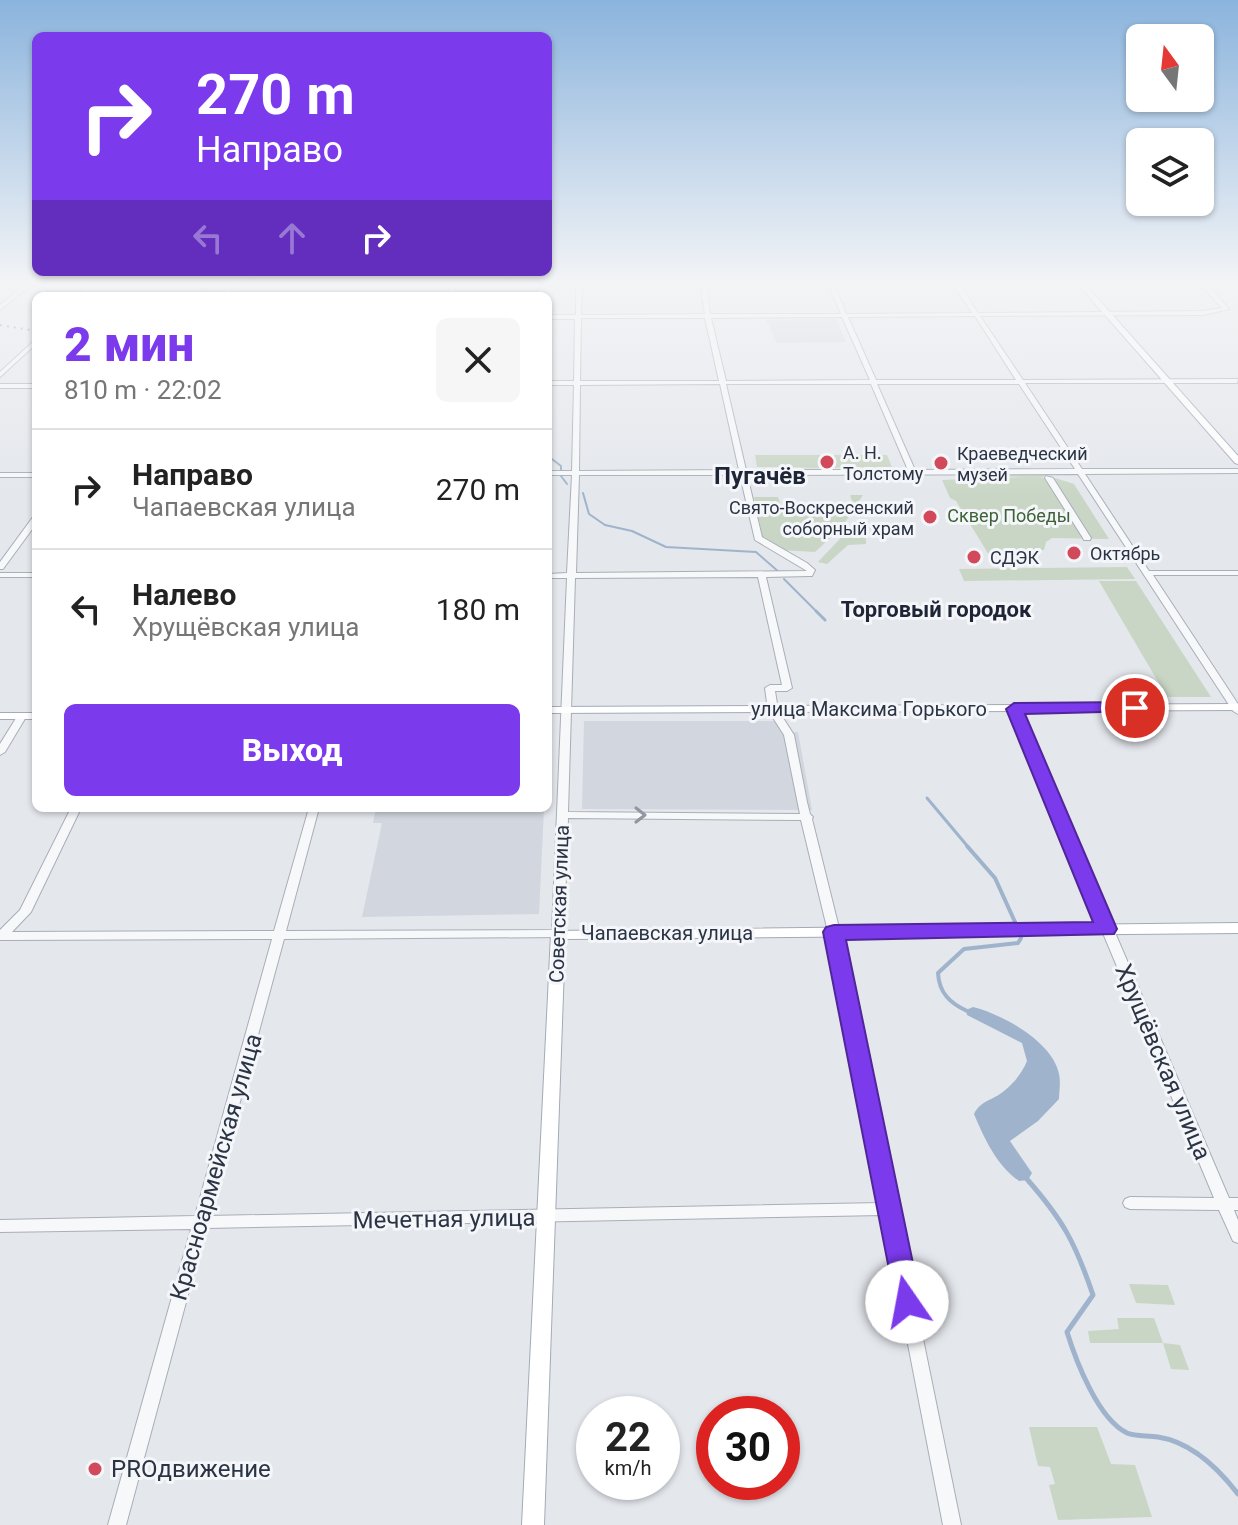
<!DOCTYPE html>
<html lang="ru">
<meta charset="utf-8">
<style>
body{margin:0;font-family:Roboto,sans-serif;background:#f6f6f6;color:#222;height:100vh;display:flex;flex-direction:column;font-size:30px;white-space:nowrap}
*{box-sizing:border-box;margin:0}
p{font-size:26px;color:#767676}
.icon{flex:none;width:44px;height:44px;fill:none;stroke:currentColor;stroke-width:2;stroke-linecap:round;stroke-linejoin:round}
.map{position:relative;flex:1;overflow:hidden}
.side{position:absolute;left:32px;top:292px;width:520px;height:520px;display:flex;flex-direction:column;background:#fff;border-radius:12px;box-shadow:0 2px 6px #0004}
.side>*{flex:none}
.banner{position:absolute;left:32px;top:32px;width:520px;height:244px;border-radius:12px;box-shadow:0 2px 6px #0004;background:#7c3aed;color:#fff;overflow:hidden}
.needle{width:52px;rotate:345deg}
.buttons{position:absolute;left:1126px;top:24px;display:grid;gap:16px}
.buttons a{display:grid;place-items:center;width:88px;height:88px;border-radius:12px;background:#fff;box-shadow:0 2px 6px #0004;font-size:40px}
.speed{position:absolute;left:576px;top:1396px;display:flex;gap:16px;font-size:40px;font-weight:700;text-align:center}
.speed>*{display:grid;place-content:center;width:104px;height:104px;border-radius:50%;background:#fff;box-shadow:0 2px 6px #0004;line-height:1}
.speed small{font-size:20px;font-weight:400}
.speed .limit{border:12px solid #d22;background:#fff;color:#111}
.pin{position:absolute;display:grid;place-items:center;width:68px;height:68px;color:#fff;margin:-34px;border:4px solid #fff;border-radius:50%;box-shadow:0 2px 8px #0007}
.me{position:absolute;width:88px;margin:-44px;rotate:348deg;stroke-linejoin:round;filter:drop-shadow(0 0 6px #0008)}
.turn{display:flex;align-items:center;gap:28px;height:168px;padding:0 32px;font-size:36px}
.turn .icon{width:104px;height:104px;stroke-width:2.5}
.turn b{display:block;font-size:56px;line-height:68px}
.lanes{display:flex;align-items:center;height:76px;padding:0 32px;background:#0003;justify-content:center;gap:40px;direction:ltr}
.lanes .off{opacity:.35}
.round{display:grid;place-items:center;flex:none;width:84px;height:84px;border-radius:12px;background:#f6f6f6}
.overview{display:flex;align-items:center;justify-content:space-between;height:136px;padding:0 32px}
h1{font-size:48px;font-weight:800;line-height:60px;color:#7c3aed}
.button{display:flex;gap:16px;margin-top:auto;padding:16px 32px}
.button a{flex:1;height:92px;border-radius:12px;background:#7c3aed;color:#fff;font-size:32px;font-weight:800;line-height:92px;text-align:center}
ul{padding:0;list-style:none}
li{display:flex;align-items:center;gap:24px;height:120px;padding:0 32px;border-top:2px solid #e0e0e0}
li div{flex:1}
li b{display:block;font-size:30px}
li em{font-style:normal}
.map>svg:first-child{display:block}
</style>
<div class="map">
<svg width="1238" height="1525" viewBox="0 0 1238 1525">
<rect width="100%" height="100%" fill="#e4e7ec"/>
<!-- built -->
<g fill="#d2d6de">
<path d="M836 319 846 342 777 343 766 320Z"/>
<path d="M584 721H780L789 732H798L812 810 582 809Z"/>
<path d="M376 808H544L539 914 362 917 382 823H373Z"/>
</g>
<!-- green -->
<g fill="#c9d6c5">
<path d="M755 455H887L892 467 758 469 814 467H757Z"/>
<path d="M1044 474 1045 476 1041 478H1055L1074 484 1109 539 1052 538 1046 542 1044 550 1009 551 989 555 956 501 950 498 942 480 1026 477 963 476Z"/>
<path d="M850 495H863L842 527 815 552 781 550 763 540 754 497H778L781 506 823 502 824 505 853 504Z"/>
<path d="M865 522 866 544 848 545 827 564 818 562 855 523Z"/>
<path d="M1127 567 1135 579 964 581 959 569Z"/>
<path d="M1099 581H1136L1211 697H1167Z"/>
<path d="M1129 1284 1168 1285 1175 1305 1136 1303Z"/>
<path d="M1117 1318H1154L1163 1343 1180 1345 1189 1370 1171 1369 1163 1343H1090L1088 1331 1119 1329Z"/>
<path d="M1029 1427H1097L1111 1464 1135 1465 1152 1517 1058 1520 1049 1485 1055 1484 1050 1467 1038 1466Z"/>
</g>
<!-- water -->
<path fill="#9fb4cc" d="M973 1007C1002 1014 1053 1042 1059 1074 1061 1082 1059 1092 1059 1099L1038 1121 1010 1141 1032 1173 1028 1180 1019 1181C997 1166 984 1138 974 1114 981 1100 992 1101 1004 1091 1014 1083 1022 1073 1027 1061L1022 1043 967 1015 966 1010Z"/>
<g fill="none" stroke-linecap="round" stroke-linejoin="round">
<!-- stream-far3 -->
<g stroke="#9fb4cc" stroke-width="2">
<path d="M201 291 218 296"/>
<path d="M548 456 561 466V471"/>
<path d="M561 476 567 484"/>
<path d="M583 493 589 514 605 525 632 531 666 547 756 552 780 573"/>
<path d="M784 579 818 613"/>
</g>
<!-- stream-far2 -->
<g stroke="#9fb4cc" stroke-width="3">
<path d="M816 611 825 620"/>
<path d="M927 798 969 848"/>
</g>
<!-- stream-far1 -->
<g stroke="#9fb4cc" stroke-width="4">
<path d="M967 846 995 878 1015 922"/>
<path d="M967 1011C950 1003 939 993 938 973L964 949 1018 943 1021 938"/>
</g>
<!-- stream -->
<path stroke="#9fb4cc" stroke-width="5" d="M1026 1178C1063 1220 1075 1242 1093 1295L1067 1332C1076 1361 1098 1419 1127 1433 1137 1437 1148 1435 1158 1437 1191 1442 1218 1468 1238 1494"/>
<!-- minor casing -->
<g stroke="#a9aeb7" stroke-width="2">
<g id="minor">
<path d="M28 282H34L0 310V305Z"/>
<path d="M92 282H98L84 296H78Z"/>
<path d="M230 282H236L226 296H220Z"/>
<path d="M330 282H336L329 296H323Z"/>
<path d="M451 282H457L453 296H447Z"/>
<path d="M576 282H582L581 315 705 314 700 282H706L710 314H841L827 282H833L846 314 972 313 952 282H958L978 313 1203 311 1222 308 1198 282H1204L1229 309 1203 315 980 316 1023 380 1238 379 1237 383H1025L1082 469H1238V473L1085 474 1149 571H1238V575H1153L1238 704V714L1233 711 1078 474 747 475 762 537 807 563 815 570 812 576H809L766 577 792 688 787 691H775L778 710 794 735 807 802 810 814 813 817 812 819 840 932 961 1525H943L883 1215 206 1228 126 1525H108L191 1229 0 1232V1220L195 1216 272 939 0 940V930L20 910 71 808H81L31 912 12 932 274 931 309 808H319L286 931 552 930 567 578H548V574L567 573 572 475H548V471H572L574 385H548V381H574L575 319H548V315H576ZM975 316 1016 380H876L848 317ZM842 317 870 380 726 381 711 318ZM581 318H705L719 381H580ZM720 384 739 470 579 471 580 385ZM726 384H871L908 470H746ZM877 384H1019L1075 469 915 470ZM579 475H740L755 540 807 571 576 573ZM758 577 782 685H770L765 688 768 710 784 735 800 814 568 812 575 578ZM568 818 801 820 828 932 881 1203 209 1216 284 939 562 937 564 934Z"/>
<path d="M36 339V344L0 377V372Z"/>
<rect x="0" y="384" width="36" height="4"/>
<rect x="0" y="473" width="36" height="4"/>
<path d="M1046 476 1053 478 1091 538 1090 540H1084L1083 538 1045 478Z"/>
<path d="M33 517H36V524L3 569H0V562Z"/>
<rect x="0" y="573" width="36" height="4"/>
<path d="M1014 706 1019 709 1229 1198H1238V1210H1234L1238 1220V1243L1233 1241 1219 1210 1130 1209 1125 1207 1123 1203 1125 1199 1130 1197 1214 1198 1009 709Z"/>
<path d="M21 714 26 717 5 752 0 755V744L18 715Z"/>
</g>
</g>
<!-- major casing -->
<g stroke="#a3abb8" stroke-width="2">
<g id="major">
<path d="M1076 282H1083L1238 456V464L1235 463Z"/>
<path d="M1238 704V710L548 713V707Z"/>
<rect x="0" y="713" width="36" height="6"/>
<path d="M1238 923V933L565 939 544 1525H522L551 934 553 931Z"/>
</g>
</g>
<!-- minor -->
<use href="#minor" fill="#f7f8fa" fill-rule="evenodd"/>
<!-- major -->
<use href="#major" fill="#fff" fill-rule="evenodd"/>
<!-- rail -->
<path stroke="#7d8696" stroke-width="2" stroke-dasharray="2 5" stroke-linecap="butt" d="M0 325 36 331"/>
</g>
<!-- one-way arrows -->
<defs><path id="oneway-chevron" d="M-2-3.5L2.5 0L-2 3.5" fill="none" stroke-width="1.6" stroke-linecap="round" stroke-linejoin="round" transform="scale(2)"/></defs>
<use stroke="#9196a0" href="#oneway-chevron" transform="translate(640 815)"/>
<!-- sky -->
<linearGradient id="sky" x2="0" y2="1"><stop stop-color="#8bb4dd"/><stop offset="0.57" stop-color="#f3f4f6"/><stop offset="1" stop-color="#f3f4f6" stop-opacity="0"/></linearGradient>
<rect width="1238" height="496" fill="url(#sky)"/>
<!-- route -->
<path fill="#7c3aed" stroke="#51269a" stroke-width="2" d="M1135 702 1141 704 1144 708 1141 711 1025 714 1117 929 1114 934 846 940 921 1302 917 1310 907 1314 897 1310 823 932 826 927 834 925 1093 922 1006 709 1014 703Z"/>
<!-- markers -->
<g fill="#d1495b" stroke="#f4f6f9" stroke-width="3">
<circle cx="827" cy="462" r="8"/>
<circle cx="941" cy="463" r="8"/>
<circle cx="930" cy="517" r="8"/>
<circle cx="1074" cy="553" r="8"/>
<circle cx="974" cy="557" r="8"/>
<circle cx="95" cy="1469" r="8"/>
</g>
<g text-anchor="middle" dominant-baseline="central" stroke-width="6" stroke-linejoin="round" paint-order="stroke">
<!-- far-poi labels -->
<g font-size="18" fill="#2b3445" stroke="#f4f6f9" text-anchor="start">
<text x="843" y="452">А. Н.<tspan x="843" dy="21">Толстому</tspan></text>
<text x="957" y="453">Краеведческий<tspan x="957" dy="21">музей</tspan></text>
<text x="914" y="507" text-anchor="end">Свято-Воскресенский<tspan x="914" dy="21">соборный храм</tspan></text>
<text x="1090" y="553">Октябрь</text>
<text x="990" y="557">СДЭК</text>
</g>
<!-- far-park labels -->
<g font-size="18" fill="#3f6138" stroke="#f4f6f9">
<text x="1009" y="515">Сквер Победы</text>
</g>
<!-- street labels -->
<g font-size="20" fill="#2b3445" stroke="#f4f6f9">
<text x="869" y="709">улица Максима Горького</text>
<text transform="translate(559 904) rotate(-88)">Советская улица</text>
<text x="667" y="933">Чапаевская улица</text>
</g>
<!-- neighbourhood labels -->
<g font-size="22" font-weight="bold" fill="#1d2536" stroke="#f4f6f9">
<text x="936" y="609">Торговый городок</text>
</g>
<!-- far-district labels -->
<g font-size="24" font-weight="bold" fill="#1d2536" stroke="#f4f6f9">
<text x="760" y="476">Пугачёв</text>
</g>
<!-- near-street labels -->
<g font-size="24" fill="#2b3445" stroke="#f4f6f9">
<text transform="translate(1163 1062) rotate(67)">Хрущёвская улица</text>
<text transform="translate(216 1167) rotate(-74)">Красноармейская улица</text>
<text transform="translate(444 1219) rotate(-1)">Мечетная улица</text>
</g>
<!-- near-poi labels -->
<g font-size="24" fill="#2b3445" stroke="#f4f6f9" text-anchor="start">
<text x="111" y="1469">PROдвижение</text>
</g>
</g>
</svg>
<div class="buttons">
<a><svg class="needle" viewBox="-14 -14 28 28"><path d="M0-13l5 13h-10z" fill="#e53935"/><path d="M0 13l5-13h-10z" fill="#767676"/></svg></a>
<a><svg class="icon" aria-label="layers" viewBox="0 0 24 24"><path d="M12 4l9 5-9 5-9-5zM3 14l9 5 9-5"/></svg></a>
</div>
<div class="speed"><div>22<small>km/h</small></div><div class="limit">30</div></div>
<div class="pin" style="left:1135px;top:708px;background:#d93025"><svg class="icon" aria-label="arrive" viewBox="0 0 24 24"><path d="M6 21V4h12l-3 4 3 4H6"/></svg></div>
<svg class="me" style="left:907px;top:1302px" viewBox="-20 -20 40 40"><circle r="19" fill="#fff"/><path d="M0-13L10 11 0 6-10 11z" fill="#7c3aed"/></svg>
<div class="banner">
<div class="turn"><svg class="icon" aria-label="right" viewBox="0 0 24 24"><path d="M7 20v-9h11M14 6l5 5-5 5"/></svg><div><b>270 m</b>Направо</div></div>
<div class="lanes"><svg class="icon off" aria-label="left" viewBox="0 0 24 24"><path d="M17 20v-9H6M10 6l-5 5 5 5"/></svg><svg class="icon off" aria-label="ahead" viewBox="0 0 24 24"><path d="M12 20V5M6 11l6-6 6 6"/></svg><svg class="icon" aria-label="right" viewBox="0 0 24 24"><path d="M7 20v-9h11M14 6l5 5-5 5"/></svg></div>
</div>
<section class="side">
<div class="overview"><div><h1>2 мин</h1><p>810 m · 22:02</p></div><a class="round"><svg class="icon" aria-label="close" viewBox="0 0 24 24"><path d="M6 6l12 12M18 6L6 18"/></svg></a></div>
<ul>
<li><svg class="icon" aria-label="right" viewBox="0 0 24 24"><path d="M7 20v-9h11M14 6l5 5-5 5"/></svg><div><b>Направо</b><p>Чапаевская улица</p></div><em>270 m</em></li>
<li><svg class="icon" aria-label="left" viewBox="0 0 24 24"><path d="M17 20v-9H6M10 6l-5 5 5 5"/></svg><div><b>Налево</b><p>Хрущёвская улица</p></div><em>180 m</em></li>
</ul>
<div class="button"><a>Выход</a></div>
</section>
</div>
